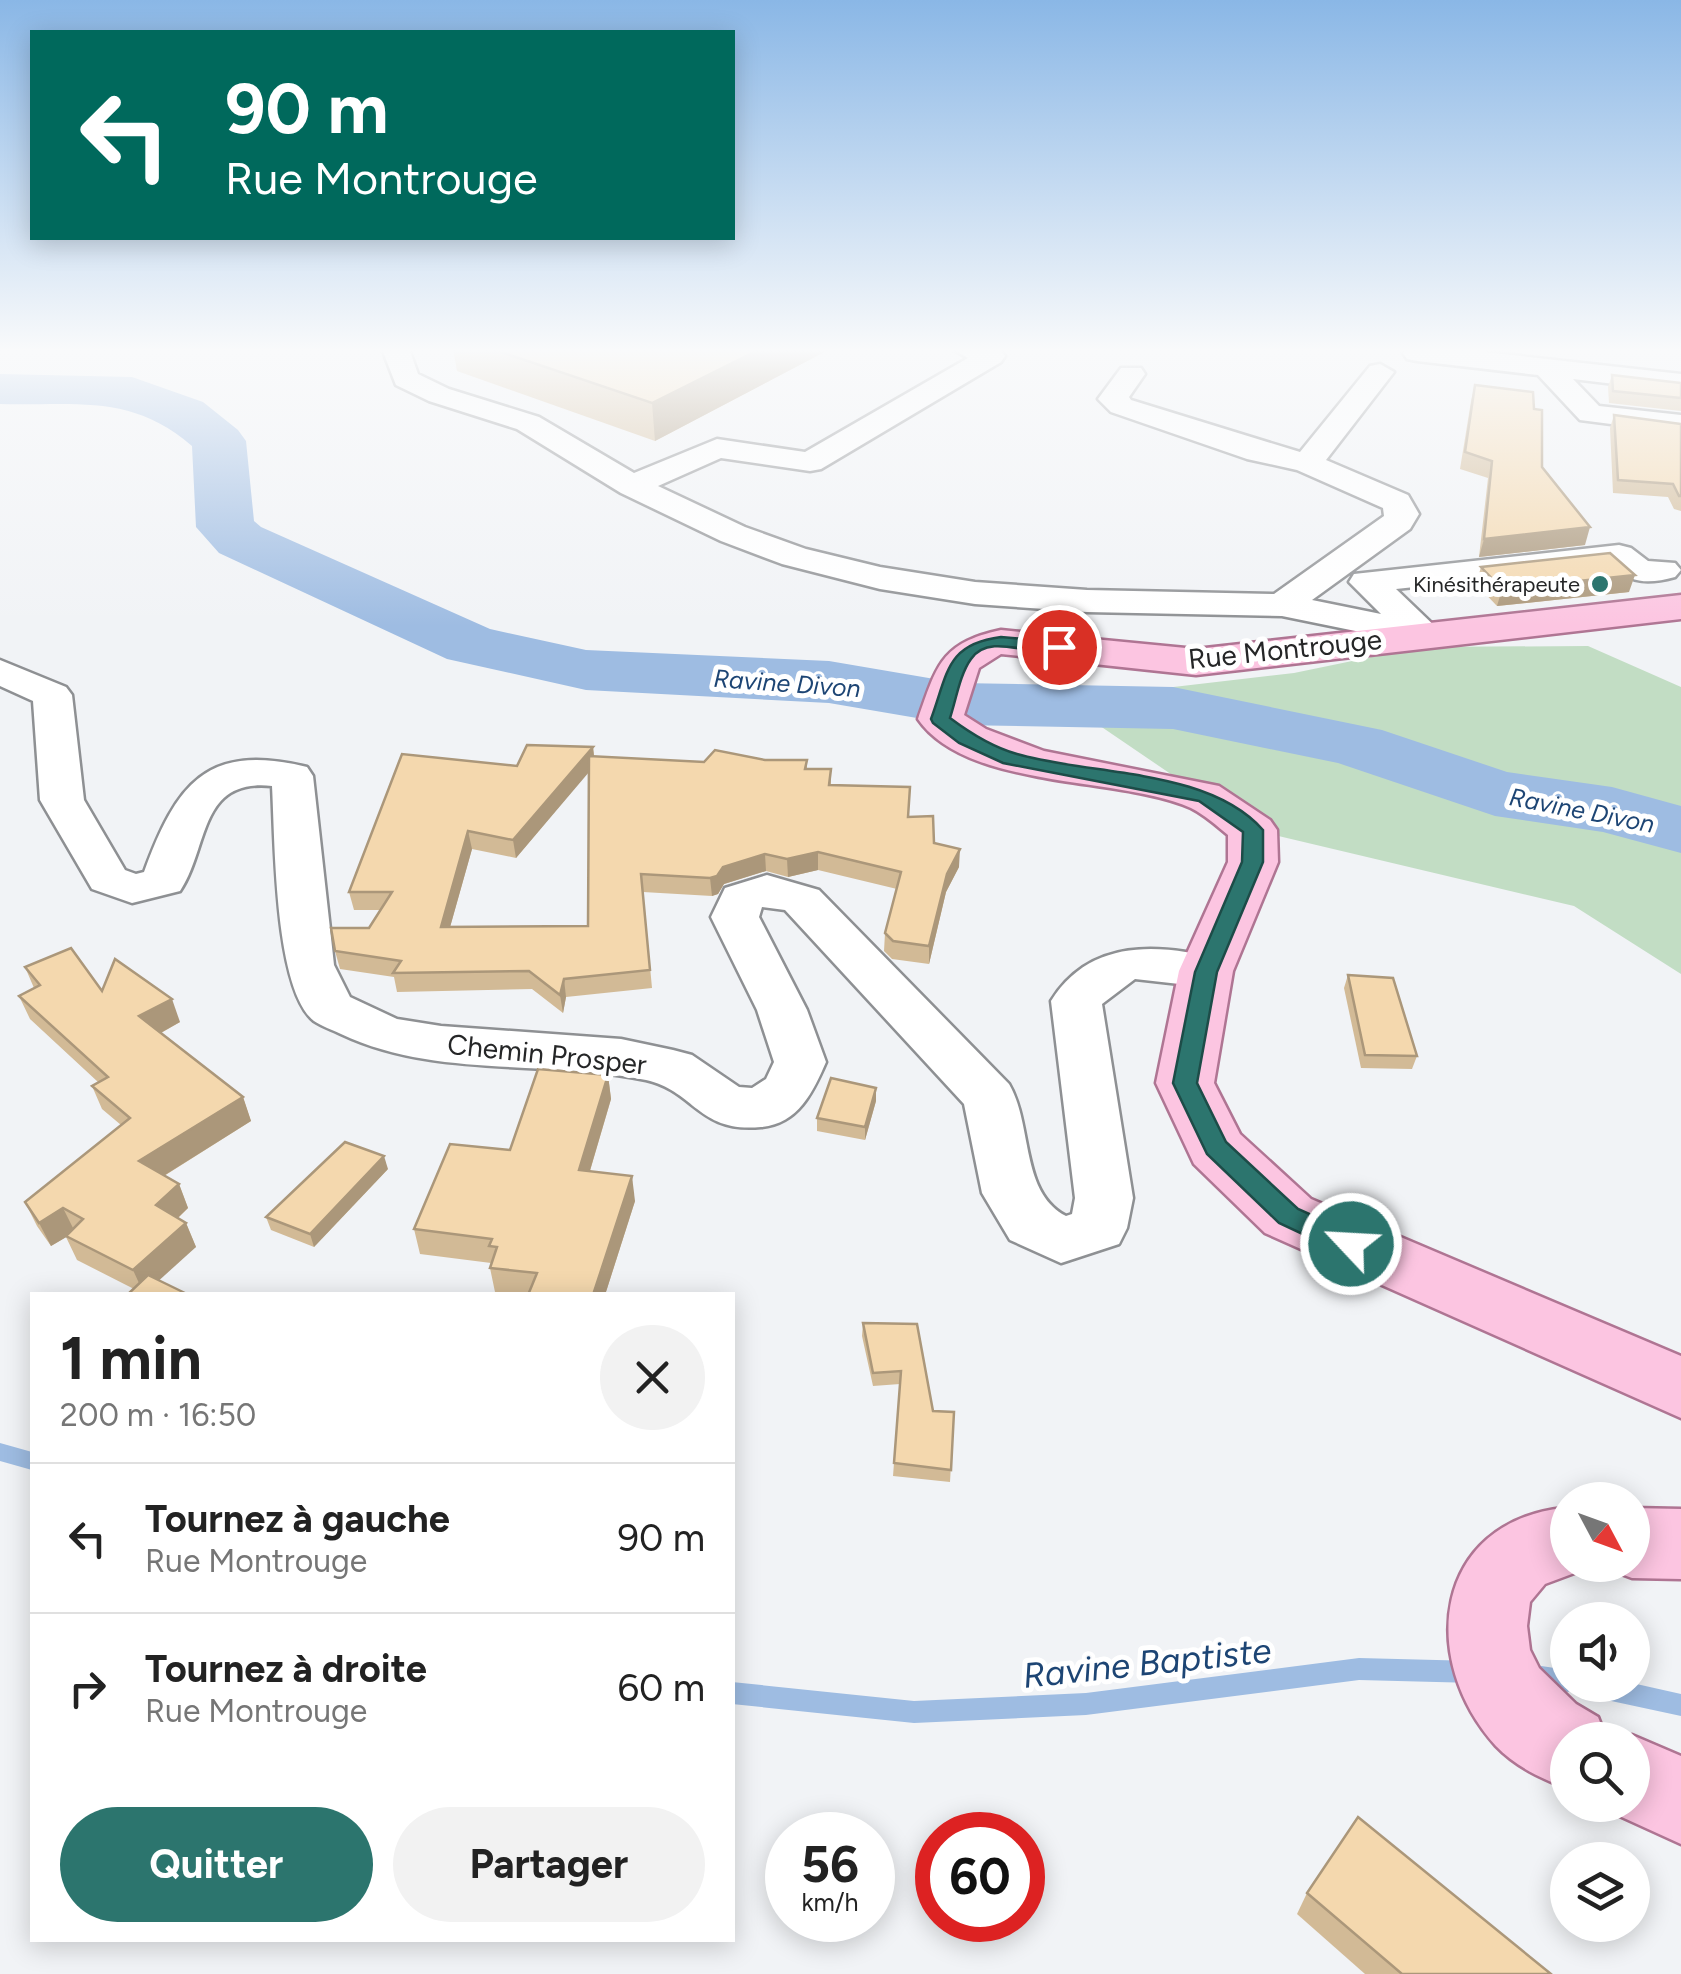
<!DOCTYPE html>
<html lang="fr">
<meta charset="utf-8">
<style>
body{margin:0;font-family:Figtree,sans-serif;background:#f2f2f2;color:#222;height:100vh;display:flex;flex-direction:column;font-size:38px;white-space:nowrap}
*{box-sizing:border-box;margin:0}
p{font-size:32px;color:#767676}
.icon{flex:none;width:55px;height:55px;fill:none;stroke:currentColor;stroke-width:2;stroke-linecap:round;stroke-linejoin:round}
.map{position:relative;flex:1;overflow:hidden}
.sheet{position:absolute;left:30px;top:1292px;width:705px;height:650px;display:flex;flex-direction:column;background:#fff;border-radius:0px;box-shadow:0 5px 25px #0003}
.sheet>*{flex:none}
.guide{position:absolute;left:30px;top:30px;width:705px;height:210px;border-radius:0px;box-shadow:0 5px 25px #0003;background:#00695c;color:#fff;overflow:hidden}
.needle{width:65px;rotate:131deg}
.controls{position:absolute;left:1550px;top:1482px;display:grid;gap:20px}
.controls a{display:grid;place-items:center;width:100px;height:100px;border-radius:50%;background:#fff;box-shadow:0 5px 25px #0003;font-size:50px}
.speed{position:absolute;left:765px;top:1812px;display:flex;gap:20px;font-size:50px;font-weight:700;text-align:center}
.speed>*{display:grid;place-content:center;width:130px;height:130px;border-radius:50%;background:#fff;box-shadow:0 5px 25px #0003;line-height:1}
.speed small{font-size:25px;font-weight:400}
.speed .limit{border:15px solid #d22;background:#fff;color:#111}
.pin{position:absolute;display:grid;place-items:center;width:85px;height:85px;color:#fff;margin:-42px;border:5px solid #fff;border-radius:50%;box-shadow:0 2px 10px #0007}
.me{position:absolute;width:110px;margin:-55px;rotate:295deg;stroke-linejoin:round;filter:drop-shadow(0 0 8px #0008)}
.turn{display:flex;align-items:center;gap:35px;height:210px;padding:0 30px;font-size:45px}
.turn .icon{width:130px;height:130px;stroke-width:2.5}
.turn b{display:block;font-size:70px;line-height:85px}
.round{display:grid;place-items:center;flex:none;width:105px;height:105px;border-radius:52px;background:#f2f2f2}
.head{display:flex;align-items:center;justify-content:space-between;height:170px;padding:0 30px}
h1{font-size:60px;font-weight:700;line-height:75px}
.primary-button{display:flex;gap:20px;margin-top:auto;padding:20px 30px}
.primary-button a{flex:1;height:115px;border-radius:60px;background:#2c756e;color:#fff;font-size:40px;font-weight:700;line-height:115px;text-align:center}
.primary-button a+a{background:#f2f2f2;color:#222}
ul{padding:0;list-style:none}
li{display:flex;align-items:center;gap:30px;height:150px;padding:0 30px;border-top:2px solid #e0e0e0}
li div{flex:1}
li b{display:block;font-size:38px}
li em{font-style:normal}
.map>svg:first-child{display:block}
</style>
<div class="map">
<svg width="1681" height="1974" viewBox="0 0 1681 1974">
<rect width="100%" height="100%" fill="#f1f3f6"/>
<!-- green -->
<path fill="#c2ddc4" d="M1588 646 1681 687V974L1574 906 1253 830 1062 700 1294 673 1420 647Z"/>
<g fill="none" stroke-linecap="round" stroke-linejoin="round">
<!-- stream -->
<g fill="#9ebce2" fill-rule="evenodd">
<path d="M0 1443 32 1452V1470L0 1461Z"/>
<path d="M1359 1658 1475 1661 1483 1664 1486 1672 1483 1680 1475 1683 1359 1680 1086 1715 914 1723 732 1704V1682L914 1701 1086 1693Z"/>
<path d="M1528 1664 1568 1670V1685L1632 1683 1681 1694V1716L1588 1696 1580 1693 1577 1686 1568 1692 1520 1683 1517 1675 1520 1667Z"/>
</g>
<!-- river -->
<path fill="#9ebce2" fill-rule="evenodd" d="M0 374 132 377 203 402 238 430 246 441 254 521 261 527 490 629 586 650 829 661 958 683 1173 687 1382 730 1507 772 1612 787 1681 806V853L1603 832 1495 816 1338 763 1173 729 958 725 829 703 586 690 447 659 219 553 196 527 192 446C131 393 76 406 0 404Z"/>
<!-- minor casing -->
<g stroke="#8e9093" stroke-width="5">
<g id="minor">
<path d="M382 349H409L418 374 449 389 539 417 634 473 717 439 805 452 968 358 952 349 1001 350 1005 356 1001 362 821 469 810 471 721 458 658 486 745 527 806 549 880 567 975 582 1087 590 1274 594 1384 516 1383 508 1297 470 1247 459 1111 412 1098 399 1121 368H1141L1145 374 1129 397 1131 400 1300 452 1370 366 1380 364 1394 372 1326 460 1408 495 1419 514 1410 529 1312 600 1381 614 1349 582 1354 574 1619 545 1631 548 1648 561 1675 563 1681 570 1675 577C1649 584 1633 584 1611 566L1396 589 1443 634 1437 642 1424 645 1282 616 1087 612 975 604 880 589 782 564 721 541 621 493 517 429 429 401 396 385Z"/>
<path d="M1406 349H1458L1681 374V392L1573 379 1599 406 1681 415V433L1580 420 1538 375 1417 361 1407 359 1403 353Z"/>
<path d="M0 660 66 687 72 695 84 800 125 870 136 874 144 872C176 785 206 742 307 767L313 776 334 965 350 997 397 1019 441 1026 621 1039 673 1050 692 1055 739 1087 752 1088 766 1079 774 1062 757 1010 711 917 725 888 767 875 819 890 1009 1084C1033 1125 1020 1192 1066 1216L1072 1214 1075 1198 1051 1001C1090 938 1160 943 1223 960L1231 971 1223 982 1206 987 1135 979 1102 1004 1133 1198 1127 1228 1119 1244 1061 1263 1010 1240 982 1193 964 1104 785 910 762 907 759 917 807 1010 826 1062C813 1092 798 1124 761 1127 698 1133 695 1091 646 1080 545 1059 436 1079 341 1034 333 1030 321 1026 314 1021 274 989 275 838 272 786 198 778 209 848 180 891L132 903 92 889 40 800 33 701 0 686Z"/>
</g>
</g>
<!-- major casing -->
<g stroke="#af7593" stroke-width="5">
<g id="major">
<path d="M1681 595V619L1196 675 1001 654 979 668 964 715 986 729 1044 751 1219 786 1270 820 1277 830 1278 862 1233 971 1214 1083 1240 1134 1311 1199 1681 1356V1418L1265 1233 1194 1164 1156 1083 1179 971 1228 862V835C1217 826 1205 815 1191 808 1120 776 967 790 918 719 937 665 941 643 1001 630L1196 649Z"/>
<path d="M1563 1508H1568V1565H1596L1545 1584 1530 1602 1527 1626 1530 1650 1539 1668 1576 1704 1598 1717 1607 1740H1568V1789C1541 1778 1516 1767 1496 1746 1418 1660 1433 1523 1563 1508Z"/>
<path d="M1632 1508 1681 1509V1579L1632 1578 1605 1568 1604 1565H1632Z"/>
<path d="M1632 1735 1681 1756V1844L1602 1808 1600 1805H1632V1740H1620Z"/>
</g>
</g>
<!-- minor -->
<use href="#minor" fill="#fff" fill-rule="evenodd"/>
<!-- major -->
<use href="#major" fill="#fcc5e1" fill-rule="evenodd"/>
</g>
<!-- wall -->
<g fill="#d2ba96" fill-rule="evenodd">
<path d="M453 349H830L655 441 457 371Z"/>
<path d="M1612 375 1681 383V411L1609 403 1608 387Z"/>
<path d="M1475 385 1534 409 1542 467 1585 545 1479 557 1488 478 1460 469 1471 401Z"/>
<path d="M1614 415 1681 424V511L1674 509 1668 497 1613 493 1610 428Z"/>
<path d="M1481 567 1629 592 1497 606 1476 584Z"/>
<path d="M593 747 594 756 704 762 807 760V769H831V785L909 817 959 867 946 892 929 964 892 959 884 951 885 933 897 889 818 870 788 877 766 871 724 884 718 894 712 896 643 892 652 988 566 997 563 1013 532 989 397 992 394 977 340 969 335 951 369 928 380 910H354L349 892 517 766ZM589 771 588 926 450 927 472 849 516 858Z"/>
<path d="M25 967 102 991 180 1022 161 1033 243 1097 251 1121 164 1176 179 1184 188 1208 178 1218 186 1223 196 1247 134 1289 77 1260 66 1237 51 1246 37 1226 25 1202 121 1125 102 1109 92 1086 98 1082 30 1019 19 996 34 988Z"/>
<path d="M1348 975 1417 1056 1412 1069 1361 1068 1344 988Z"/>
<path d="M608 1075 611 1099 590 1171 635 1201 605 1295H525L495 1292 490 1268 491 1263 420 1254 414 1229 510 1150Z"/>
<path d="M876 1088V1101L865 1140 817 1131V1118Z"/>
<path d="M388 1169 314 1247 271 1230 266 1217Z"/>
<path d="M863 1323 933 1411 954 1412 950 1482 893 1476 900 1384 873 1386 862 1336Z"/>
<path d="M1307 1893 1551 1974H1365L1297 1914Z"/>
</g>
<!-- shaded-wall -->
<g fill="#ab977a">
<path d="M760 349H830L655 441 652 403Z"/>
<path d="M1590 527 1585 545 1479 557 1484 539Z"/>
<path d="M1635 575 1629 592 1497 606 1502 589Z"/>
<path d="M593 747 595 765 516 858 513 840Z"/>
<path d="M468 831 472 849 445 945 441 927Z"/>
<path d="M960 849 959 867 946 892 929 964V946L947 874Z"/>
<path d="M818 852V870L788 877 787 859Z"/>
<path d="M765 854 766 871 724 884 718 894 712 896 710 878 723 867Z"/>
<path d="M564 979 566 997 563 1013 560 995Z"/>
<path d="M172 999 180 1022 148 1040 139 1016Z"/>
<path d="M608 1075 611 1099 583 1194 579 1170Z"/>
<path d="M876 1088V1101L865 1140V1127Z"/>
<path d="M243 1097 251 1121 149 1185 139 1161Z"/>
<path d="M384 1156 388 1169 314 1247 310 1234Z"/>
<path d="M632 1176 635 1201 605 1295H593Z"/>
<path d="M179 1184 188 1208 166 1229 156 1205Z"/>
<path d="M63 1208 75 1232 51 1246 39 1223Z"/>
<path d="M186 1223 196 1247 144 1294 133 1270Z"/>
</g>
<!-- building -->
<g fill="#f4d8ae" stroke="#ab977a" stroke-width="2.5">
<path d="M492 349H760L652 403Z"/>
<path d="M1612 375 1681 383V398L1613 391Z"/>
<path d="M1475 385 1533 392 1534 409 1542 410V467L1590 527 1484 539 1492 461 1465 452Z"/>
<path d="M1614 415 1681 424V496H1679L1673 484 1618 480Z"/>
<path d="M1610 553 1635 575 1502 589 1481 567Z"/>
<path d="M527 745 593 747 513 840 468 831 441 927 588 926 589 756 704 762 715 750 765 760H807L805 769H831L829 785 910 787 908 817 933 816 934 843 960 849 947 874 929 946 893 941 885 933 901 872 818 852 787 859 765 854 723 867 717 876 710 878 641 874 650 970 564 979 560 995 529 971 393 973 401 961 335 951 331 928H369L392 892H349L402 754 517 766Z"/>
<path d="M71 948 102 991 115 959 172 999 139 1016 243 1097 139 1161 179 1184 156 1205 186 1223 133 1270 66 1236 83 1219 63 1208 39 1223 25 1202 130 1118 92 1086 108 1077 19 996 40 985 25 967Z"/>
<path d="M1348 975 1393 978 1417 1056 1365 1055Z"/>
<path d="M538 1069 608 1075 579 1170 632 1176 593 1295H528L537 1273 490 1268 497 1247 489 1246 492 1239 414 1229 450 1144 510 1150Z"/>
<path d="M831 1078 876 1088 865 1127 817 1118Z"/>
<path d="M345 1142 384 1156 310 1234 266 1217Z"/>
<path d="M148 1275 189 1295H127Z"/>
<path d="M863 1323 917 1324 933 1411 954 1412 951 1470 894 1463 901 1371 873 1373Z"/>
<path d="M1358 1817 1551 1974H1402L1307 1893Z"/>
</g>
<!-- sky -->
<linearGradient id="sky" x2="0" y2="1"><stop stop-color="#8ab7e6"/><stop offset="0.56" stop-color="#f9fafb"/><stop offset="1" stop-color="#f9fafb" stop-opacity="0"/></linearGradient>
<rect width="1681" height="626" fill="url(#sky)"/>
<!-- route -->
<path fill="#2c756e" stroke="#1d4c48" stroke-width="2.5" d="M1001 637 1059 642 1067 647C1044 665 992 628 971 659 960 674 956 700 950 718 970 733 992 747 1017 754 1093 776 1208 768 1263 830V862L1217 972 1197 1083 1226 1142 1298 1209 1361 1237 1364 1244 1361 1252 1351 1255 1341 1252 1279 1223 1207 1154 1173 1083 1195 972 1242 862 1243 832 1199 801 1003 763 959 743 933 723 931 719C948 673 946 644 1001 637Z"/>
<!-- markers -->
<circle fill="#2c756e" stroke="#fff" stroke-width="4" cx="1600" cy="584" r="10"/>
<g text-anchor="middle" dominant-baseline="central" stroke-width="10" stroke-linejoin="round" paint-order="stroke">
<!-- far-poi labels -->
<g font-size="22" fill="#252627" stroke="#fff" text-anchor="end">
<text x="1580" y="584">Kinésithérapeute</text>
</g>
<!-- far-water labels -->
<g font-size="25" font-style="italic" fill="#1d4574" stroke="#fff">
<text transform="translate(787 683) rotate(4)">Ravine Divon</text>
<text transform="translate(1582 810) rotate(11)">Ravine Divon</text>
</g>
<!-- street labels -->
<g font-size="28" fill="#252627" stroke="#fff">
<text transform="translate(1285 649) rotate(-6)">Rue Montrouge</text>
<text transform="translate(547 1054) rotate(6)">Chemin Prosper</text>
</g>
<!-- near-water labels -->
<g font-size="35" font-style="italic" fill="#1d4574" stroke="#fff">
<text transform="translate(1147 1663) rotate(-6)">Ravine Baptiste</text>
</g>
</g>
</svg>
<div class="controls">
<a><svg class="needle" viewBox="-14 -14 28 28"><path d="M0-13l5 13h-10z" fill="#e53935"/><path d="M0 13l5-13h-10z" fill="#767676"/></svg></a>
<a><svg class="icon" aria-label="sound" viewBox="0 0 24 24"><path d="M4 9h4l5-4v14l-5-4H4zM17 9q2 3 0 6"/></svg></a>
<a><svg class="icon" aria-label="search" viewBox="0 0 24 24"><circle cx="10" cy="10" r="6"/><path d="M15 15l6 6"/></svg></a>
<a><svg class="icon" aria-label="layers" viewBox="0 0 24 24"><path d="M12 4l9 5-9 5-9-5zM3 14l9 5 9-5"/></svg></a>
</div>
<div class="speed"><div>56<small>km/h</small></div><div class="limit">60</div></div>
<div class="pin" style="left:1059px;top:647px;background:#d93025"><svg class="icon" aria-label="arrive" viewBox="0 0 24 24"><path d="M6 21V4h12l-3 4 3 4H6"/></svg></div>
<svg class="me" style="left:1351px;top:1244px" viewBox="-20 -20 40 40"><circle r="17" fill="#2c756e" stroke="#fff" stroke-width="3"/><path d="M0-11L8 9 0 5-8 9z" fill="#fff"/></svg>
<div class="guide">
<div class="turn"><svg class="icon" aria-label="left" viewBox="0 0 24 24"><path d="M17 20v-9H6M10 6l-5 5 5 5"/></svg><div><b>90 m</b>Rue Montrouge</div></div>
</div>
<section class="sheet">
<div class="head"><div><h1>1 min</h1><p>200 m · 16:50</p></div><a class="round"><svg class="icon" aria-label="close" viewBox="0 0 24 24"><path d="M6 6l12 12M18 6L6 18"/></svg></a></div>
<ul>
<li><svg class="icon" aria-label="left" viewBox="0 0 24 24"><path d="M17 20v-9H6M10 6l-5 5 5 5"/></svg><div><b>Tournez à gauche</b><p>Rue Montrouge</p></div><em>90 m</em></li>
<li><svg class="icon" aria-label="right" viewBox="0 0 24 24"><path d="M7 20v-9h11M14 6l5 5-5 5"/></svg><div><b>Tournez à droite</b><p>Rue Montrouge</p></div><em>60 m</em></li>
</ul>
<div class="primary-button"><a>Quitter</a><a>Partager</a></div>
</section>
</div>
